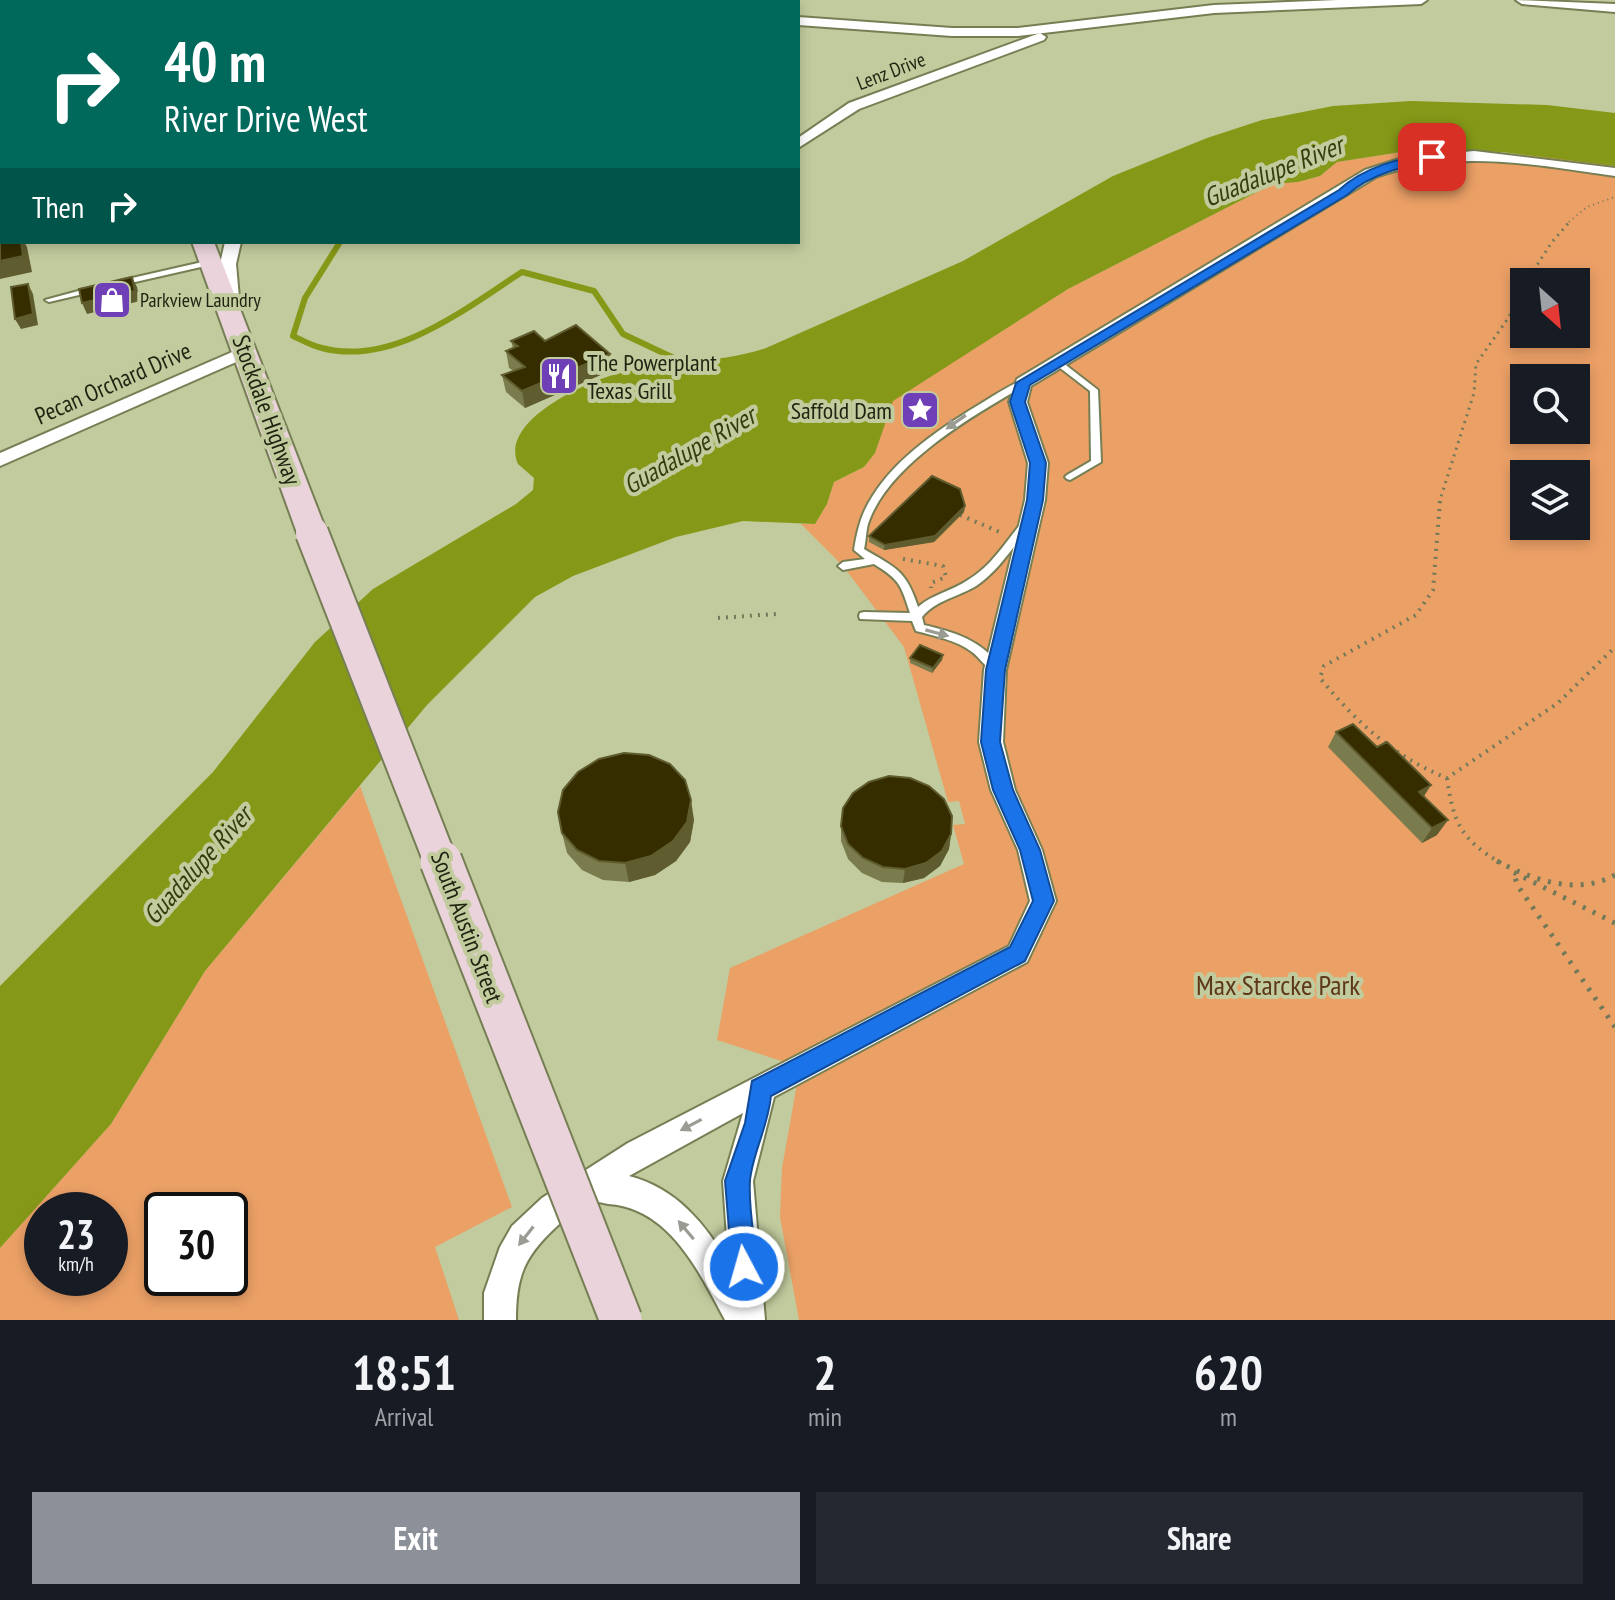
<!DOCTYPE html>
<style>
body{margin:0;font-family:"PT Sans Narrow",sans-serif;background:#242831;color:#f1f3f6;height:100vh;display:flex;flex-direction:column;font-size:30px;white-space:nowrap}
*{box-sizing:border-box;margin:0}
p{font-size:26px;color:#9ea1a6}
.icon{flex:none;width:44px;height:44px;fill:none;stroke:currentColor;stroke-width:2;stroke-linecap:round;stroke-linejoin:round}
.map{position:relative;height:1320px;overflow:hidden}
.sheet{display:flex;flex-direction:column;background:#171b24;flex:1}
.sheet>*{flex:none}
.banner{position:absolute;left:0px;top:0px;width:800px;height:244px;box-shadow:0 4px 12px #0003;background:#00695c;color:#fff;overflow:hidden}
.needle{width:52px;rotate:153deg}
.buttons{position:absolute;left:1510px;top:268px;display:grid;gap:16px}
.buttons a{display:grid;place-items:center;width:80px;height:80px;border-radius:0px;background:#171b24;box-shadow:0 4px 12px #0003;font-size:40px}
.speed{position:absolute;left:24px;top:1192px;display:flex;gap:16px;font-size:40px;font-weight:700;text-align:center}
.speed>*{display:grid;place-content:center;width:104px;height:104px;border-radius:50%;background:#171b24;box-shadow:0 4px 12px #0003;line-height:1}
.speed small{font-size:20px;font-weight:400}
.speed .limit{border:4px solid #111;border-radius:12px;background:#fff;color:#111}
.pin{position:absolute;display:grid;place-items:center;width:68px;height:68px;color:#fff;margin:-34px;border-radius:16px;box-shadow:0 4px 12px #0006}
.me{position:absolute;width:88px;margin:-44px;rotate:354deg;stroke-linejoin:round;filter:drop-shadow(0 0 6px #0008)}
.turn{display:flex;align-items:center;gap:28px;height:168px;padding:0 32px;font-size:36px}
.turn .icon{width:104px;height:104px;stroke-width:2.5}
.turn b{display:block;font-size:56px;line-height:68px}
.then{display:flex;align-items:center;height:76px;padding:0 32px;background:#0003;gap:16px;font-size:30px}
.eta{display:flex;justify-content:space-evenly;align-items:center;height:136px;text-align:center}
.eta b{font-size:48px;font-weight:700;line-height:56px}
.cta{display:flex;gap:16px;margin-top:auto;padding:16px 32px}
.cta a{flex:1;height:92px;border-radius:0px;background:#8c9099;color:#fff;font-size:32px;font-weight:700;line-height:92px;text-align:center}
.cta a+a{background:#242831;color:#f1f3f6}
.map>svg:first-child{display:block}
</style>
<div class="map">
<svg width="1615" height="1320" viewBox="0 0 1615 1320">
<rect width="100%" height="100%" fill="#c1cb9d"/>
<!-- green -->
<g fill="#eba066" fill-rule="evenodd">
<path d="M1448 149 1576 159 1615 166V1320H799L780 1217 782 1168 800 1067 717 1040 730 968 964 864 953 825 965 824 959 801 948 802 904 647 843 566 801 524H815L827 504 834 482 864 467 875 453 892 401 1068 289 1273 184 1298 182 1320 176 1337 162 1414 150ZM1524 282H1576V334H1524ZM1524 378H1576V430H1524ZM1524 474H1576V526H1524Z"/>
<path d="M360 786 512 1207 435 1247 459 1320H0V1248L111 1124 205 971ZM42 1210H110V1278H42ZM162 1210H230V1278H162Z"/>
</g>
<!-- water -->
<path fill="#869817" d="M1411 101 1547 105 1615 113V166L1502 152 1414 150 1337 162 1320 176 1298 182 1273 184 1068 289 893 401 875 453 864 467 834 482 827 504 815 524 743 521 676 537 573 576 535 597 427 705 205 971 111 1124 0 1248V986L213 772 315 642 373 589 516 504 533 490 534 478 518 464C499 422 582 384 613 375 661 361 716 364 766 348L963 261 1113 176 1207 138 1262 120 1333 106Z"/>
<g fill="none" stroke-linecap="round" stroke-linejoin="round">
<!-- stream -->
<path stroke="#869817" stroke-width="6" d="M340 242 305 298 293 336C302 340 312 346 322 348 393 367 466 308 522 272L594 291 623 334 695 368"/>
<!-- service casing -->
<g stroke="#767f54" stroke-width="4">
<g id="service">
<path d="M211 260H214V264L122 285 118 283 119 281Z"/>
<path d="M93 287 97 289 96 291 49 302 45 300Z"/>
<path d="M1058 359 1098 390 1101 462 1070 480 1067 479 1065 477 1067 475 1091 461 1090 391 1055 364V360Z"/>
<path d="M1023 380 1027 383 1026 385C975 414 887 465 868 524 866 531 866 541 864 549 896 568 906 570 918 607 933 594 952 591 968 580 990 567 1004 545 1019 526H1027L1028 528 1027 530C1011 550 997 572 976 586 958 597 936 600 922 617L924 625C954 632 982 640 1000 667L998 670C986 671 982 659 972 652 956 640 935 636 916 631L912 621 860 619 859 616 860 613 864 612 910 613C901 585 900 580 874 564L843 570 838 566 843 562 865 559 854 550C857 531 861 514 872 497 897 456 944 426 985 401 997 394 1010 385 1023 380Z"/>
</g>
</g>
<!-- minor casing -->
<g stroke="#767f54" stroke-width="4">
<g id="minor">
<path d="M778 0H792L777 2Z"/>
<path d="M1337 0H1427L1421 4 1214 13 1018 36H952L798 25V17L952 28H1018L1214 5Z"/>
<path d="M1516 0 1615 4V12L1522 4Z"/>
<path d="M1040 33 1046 37 1044 40 859 109 798 148V138L849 103Z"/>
<rect x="0" y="37" width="2" height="8"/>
<path d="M0 109H2L0 118Z"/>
<path d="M1474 151 1615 168V176C1535 165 1454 148 1376 177L1031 386 1027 402 1048 463 1045 500 1006 670 1003 742 1015 790 1042 850 1056 901 1027 962 774 1097 753 1181 765 1320H725C699 1272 670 1208 608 1204 604 1203 595 1201 590 1202 578 1205 564 1220 555 1228 524 1257 516 1277 516 1320H484V1293L500 1247 512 1226 542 1198 628 1143 1009 946 1030 901 1018 850 991 790 979 742 984 670 1025 500 1028 463 1009 402 1017 379 1365 170 1402 158ZM743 1113 723 1181 729 1265C706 1224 676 1188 629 1176Z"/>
<path d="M225 242H241L236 264 240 309 232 314 224 309 220 264Z"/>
<path d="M246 346 255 351 252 355 0 466V453Z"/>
</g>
</g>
<!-- tertiary casing -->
<g stroke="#767f54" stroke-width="4">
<rect id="tertiary" x="0" y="208" width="2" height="12"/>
</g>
<!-- secondary casing -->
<g stroke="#767f54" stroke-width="4">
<g id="secondary">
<path d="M97 0H115L116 2H98Z"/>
<path d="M192 242H214L327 533 322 540 312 543 302 540 297 533Z"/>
</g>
</g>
<!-- path-far3 -->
<path stroke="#727959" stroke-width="2" stroke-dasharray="1 4" stroke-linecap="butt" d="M1569 222 1587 207 1615 197"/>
<!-- path-far2 -->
<g stroke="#727959" stroke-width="3" stroke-dasharray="2 5" stroke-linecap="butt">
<path d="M1526 282 1552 242 1571 220"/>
<path d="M1439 503 1474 393 1476 364 1509 317 1524 285"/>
</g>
<!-- path-far1 -->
<g stroke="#727959" stroke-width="4" stroke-dasharray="2 6" stroke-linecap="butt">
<path d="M1440 501 1433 590 1416 615 1324 666 1320 678C1356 722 1394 757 1447 778L1558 703 1615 647"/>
<path d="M960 515 1002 533"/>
<path d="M903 559 943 566 946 577 931 583V588"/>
<path d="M718 618 776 614"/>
<path d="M1447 778C1453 822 1461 840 1501 863"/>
</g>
<!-- path -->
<g stroke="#727959" stroke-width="5" stroke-dasharray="3 8" stroke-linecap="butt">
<path d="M1497 861C1532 880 1578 896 1615 875"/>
<path d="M1615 923 1513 872 1518 886 1615 1027"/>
</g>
<!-- service -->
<use href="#service" fill="#fff" fill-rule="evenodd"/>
<!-- minor -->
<use href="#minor" fill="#fff" fill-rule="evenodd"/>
<!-- tertiary -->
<use href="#tertiary" fill="#fff" fill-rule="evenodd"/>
<!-- secondary -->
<use href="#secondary" fill="#ead3db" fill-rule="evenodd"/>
<!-- secondary-bridge-far1 casing -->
<g stroke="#767f54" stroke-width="36" stroke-linecap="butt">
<path id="secondary-bridge-far1" d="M312 533 441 863"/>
</g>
<!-- secondary-bridge casing -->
<g stroke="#767f54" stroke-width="45" stroke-linecap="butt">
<path id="secondary-bridge" d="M441 861 621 1320"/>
</g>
<!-- secondary-bridge-far1 -->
<use href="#secondary-bridge-far1" stroke="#ead3db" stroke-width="32"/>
<!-- secondary-bridge -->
<use href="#secondary-bridge" stroke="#ead3db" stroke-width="41"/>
</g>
<!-- wall -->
<g fill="#7b7c4e">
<path d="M511 341H545L612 370 525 408 506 392 502 375 514 371 509 368 506 351 513 348Z"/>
<path d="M965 506 964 512 934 542 884 550 869 542V536Z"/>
<path d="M943 655 942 660 932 673 910 663V658Z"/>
<path d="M1336 732 1424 797 1437 835 1422 843 1328 747Z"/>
<path d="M694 820 690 842 676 861 655 875 629 882 603 880 582 870 567 853 562 833Z"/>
<path d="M841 826 951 834 949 849 940 866 924 878 903 883 882 882 862 873 848 859 841 841Z"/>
</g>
<!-- shaded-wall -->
<g fill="#5f5c2f">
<path d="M2 146V157L0 158V147Z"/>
<path d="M21 242H24L27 247 32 272 0 279V261Z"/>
<path d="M132 277 137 287 140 301 87 314 82 303Z"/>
<path d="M28 284 33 294 38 325 21 329 15 319Z"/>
<path d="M610 354 612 370 525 408 522 391Z"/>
<path d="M965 506 964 512 934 542 884 550 885 545Z"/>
<path d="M943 655 942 660 932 673 933 668Z"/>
<path d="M1431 785 1421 801 1409 807 1419 792Z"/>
<path d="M691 800 694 820 690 842 676 861 655 875 629 882 625 863Z"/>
<path d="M1448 820 1437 835 1422 843 1432 828Z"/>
<path d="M951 834 949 849 940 866 924 878 903 883 905 869Z"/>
</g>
<!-- building -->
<g fill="#352c00" stroke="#5f5c2f" stroke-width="2">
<path d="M2 125V146L0 147V126Z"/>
<path d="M0 235H2V242H21L23 256 0 261Z"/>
<path d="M132 277 135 291 82 303 79 289Z"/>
<path d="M28 284 33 314 15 319 11 287Z"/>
<path d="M576 325 610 354 522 391 502 375 525 367 506 351 518 346 511 341 534 331 545 341Z"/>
<path d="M932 476 960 489 965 506 935 536 885 545 869 536Z"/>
<path d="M920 645 943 655 933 668 910 658Z"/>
<path d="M1353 724 1377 747 1387 742 1431 785 1419 792 1448 820 1432 828 1336 732Z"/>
<path d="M624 753 649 755 670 764 685 780 691 800 687 822 673 841 651 856 625 863 599 861 577 850 562 833 558 812 563 790 578 772 599 759Z"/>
<path d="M889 776 910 778 929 786 944 799 952 816 951 834 942 851 926 863 905 869 883 867 863 858 848 844 841 826 843 808 853 793 869 782Z"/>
</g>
<!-- one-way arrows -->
<defs><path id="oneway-solid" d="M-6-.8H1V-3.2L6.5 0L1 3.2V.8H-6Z" transform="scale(2)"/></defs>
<g fill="#9a9c94">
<use href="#oneway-solid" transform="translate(956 422) rotate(145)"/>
<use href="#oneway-solid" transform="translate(937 633) rotate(15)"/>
<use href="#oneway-solid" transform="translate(691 1125) rotate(152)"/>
<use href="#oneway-solid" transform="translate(686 1230) rotate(-130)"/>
<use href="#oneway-solid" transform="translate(526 1236) rotate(128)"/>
</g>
<!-- route -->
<path fill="#1a73e8" stroke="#114b97" stroke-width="2" d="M1432 154 1436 155V160C1406 166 1371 173 1347 195L1030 385 1025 402 1046 463 1043 500 1005 670 1000 742 1013 790 1040 850 1054 901 1025 961 771 1096C768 1127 753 1152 750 1180 748 1208 755 1239 757 1267L754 1276 744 1280 735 1276 732 1267 725 1181 745 1123 752 1081 1010 947 1033 901 1020 850 993 790 981 742 986 670 1027 500 1030 463 1010 402 1016 383 1339 190C1362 168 1401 157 1432 154Z"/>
<!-- icons -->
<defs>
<g id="shop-square" transform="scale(2)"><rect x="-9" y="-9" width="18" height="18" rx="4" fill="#6f3fb7" stroke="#c1cb9d"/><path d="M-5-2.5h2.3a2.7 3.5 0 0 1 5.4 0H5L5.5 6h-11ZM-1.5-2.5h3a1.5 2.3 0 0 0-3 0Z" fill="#fff"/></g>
<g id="restaurant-square" transform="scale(2)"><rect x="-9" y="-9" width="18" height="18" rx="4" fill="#6f3fb7" stroke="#c1cb9d"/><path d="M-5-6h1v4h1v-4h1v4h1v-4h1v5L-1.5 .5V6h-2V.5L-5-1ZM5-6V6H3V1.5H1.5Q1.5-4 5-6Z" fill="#fff"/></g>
<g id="sight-square" transform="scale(2)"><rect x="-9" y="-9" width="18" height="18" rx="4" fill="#6f3fb7" stroke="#c1cb9d"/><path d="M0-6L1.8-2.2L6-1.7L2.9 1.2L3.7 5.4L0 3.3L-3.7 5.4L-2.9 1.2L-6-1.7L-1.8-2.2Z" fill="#fff"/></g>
</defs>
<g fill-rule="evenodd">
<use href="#shop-square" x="112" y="300"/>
<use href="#restaurant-square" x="559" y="376"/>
<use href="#sight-square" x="920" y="410"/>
</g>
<g text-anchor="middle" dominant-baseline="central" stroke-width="8" stroke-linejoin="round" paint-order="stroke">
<!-- far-street labels -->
<g font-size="20" fill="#1f2311" stroke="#c1cb9d">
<text transform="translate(891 71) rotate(-21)">Lenz Drive</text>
</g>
<!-- far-poi labels -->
<g font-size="20" fill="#1f2311" stroke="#c1cb9d" text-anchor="start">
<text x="140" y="300">Parkview Laundry</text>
</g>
<!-- poi labels -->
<g font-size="24" fill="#1f2311" stroke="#c1cb9d" text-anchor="start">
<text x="587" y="362">The Powerplant<tspan x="587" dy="28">Texas Grill</tspan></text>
<text x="892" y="410" text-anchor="end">Saffold Dam</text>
</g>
<!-- street labels -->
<g font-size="24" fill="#1f2311" stroke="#c1cb9d">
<text transform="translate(113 383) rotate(-24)">Pecan Orchard Drive</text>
<text transform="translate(267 410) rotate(70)">Stockdale Highway</text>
<text transform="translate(467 927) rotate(69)">South Austin Street</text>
</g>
<!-- water labels -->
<g font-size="26" font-style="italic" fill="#353d0c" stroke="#c1cb9d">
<text transform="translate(1273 171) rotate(-22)">Guadalupe River</text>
<text transform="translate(689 450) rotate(-30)">Guadalupe River</text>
<text transform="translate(197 865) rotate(-48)">Guadalupe River</text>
</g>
<!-- near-park labels -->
<g font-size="28" fill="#5d3718" stroke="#c1cb9d">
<text x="1278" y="984">Max Starcke Park</text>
</g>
</g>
</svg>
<div class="buttons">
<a><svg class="needle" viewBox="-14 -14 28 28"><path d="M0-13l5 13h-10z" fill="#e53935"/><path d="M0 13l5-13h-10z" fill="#9ea1a6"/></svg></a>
<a><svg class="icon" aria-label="search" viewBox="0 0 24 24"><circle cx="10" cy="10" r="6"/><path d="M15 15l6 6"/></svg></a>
<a><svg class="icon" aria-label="layers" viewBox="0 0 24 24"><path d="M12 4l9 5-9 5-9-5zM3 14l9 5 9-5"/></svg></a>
</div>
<div class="speed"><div>23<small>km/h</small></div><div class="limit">30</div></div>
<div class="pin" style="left:1432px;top:157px;background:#d93025"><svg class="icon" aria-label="arrive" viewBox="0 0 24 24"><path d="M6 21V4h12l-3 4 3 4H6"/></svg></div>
<svg class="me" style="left:744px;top:1267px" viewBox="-20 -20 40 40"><circle r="17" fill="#1a73e8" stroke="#fff" stroke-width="3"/><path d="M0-11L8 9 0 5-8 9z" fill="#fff"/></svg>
<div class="banner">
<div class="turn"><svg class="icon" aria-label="right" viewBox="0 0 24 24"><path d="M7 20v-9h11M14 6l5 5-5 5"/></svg><div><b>40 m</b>River Drive West</div></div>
<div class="then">Then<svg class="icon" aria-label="right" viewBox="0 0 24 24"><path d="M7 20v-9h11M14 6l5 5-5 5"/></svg></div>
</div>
</div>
<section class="sheet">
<div class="eta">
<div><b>18:51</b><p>Arrival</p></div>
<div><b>2</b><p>min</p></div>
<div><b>620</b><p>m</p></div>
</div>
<div class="cta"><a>Exit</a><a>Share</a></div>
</section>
